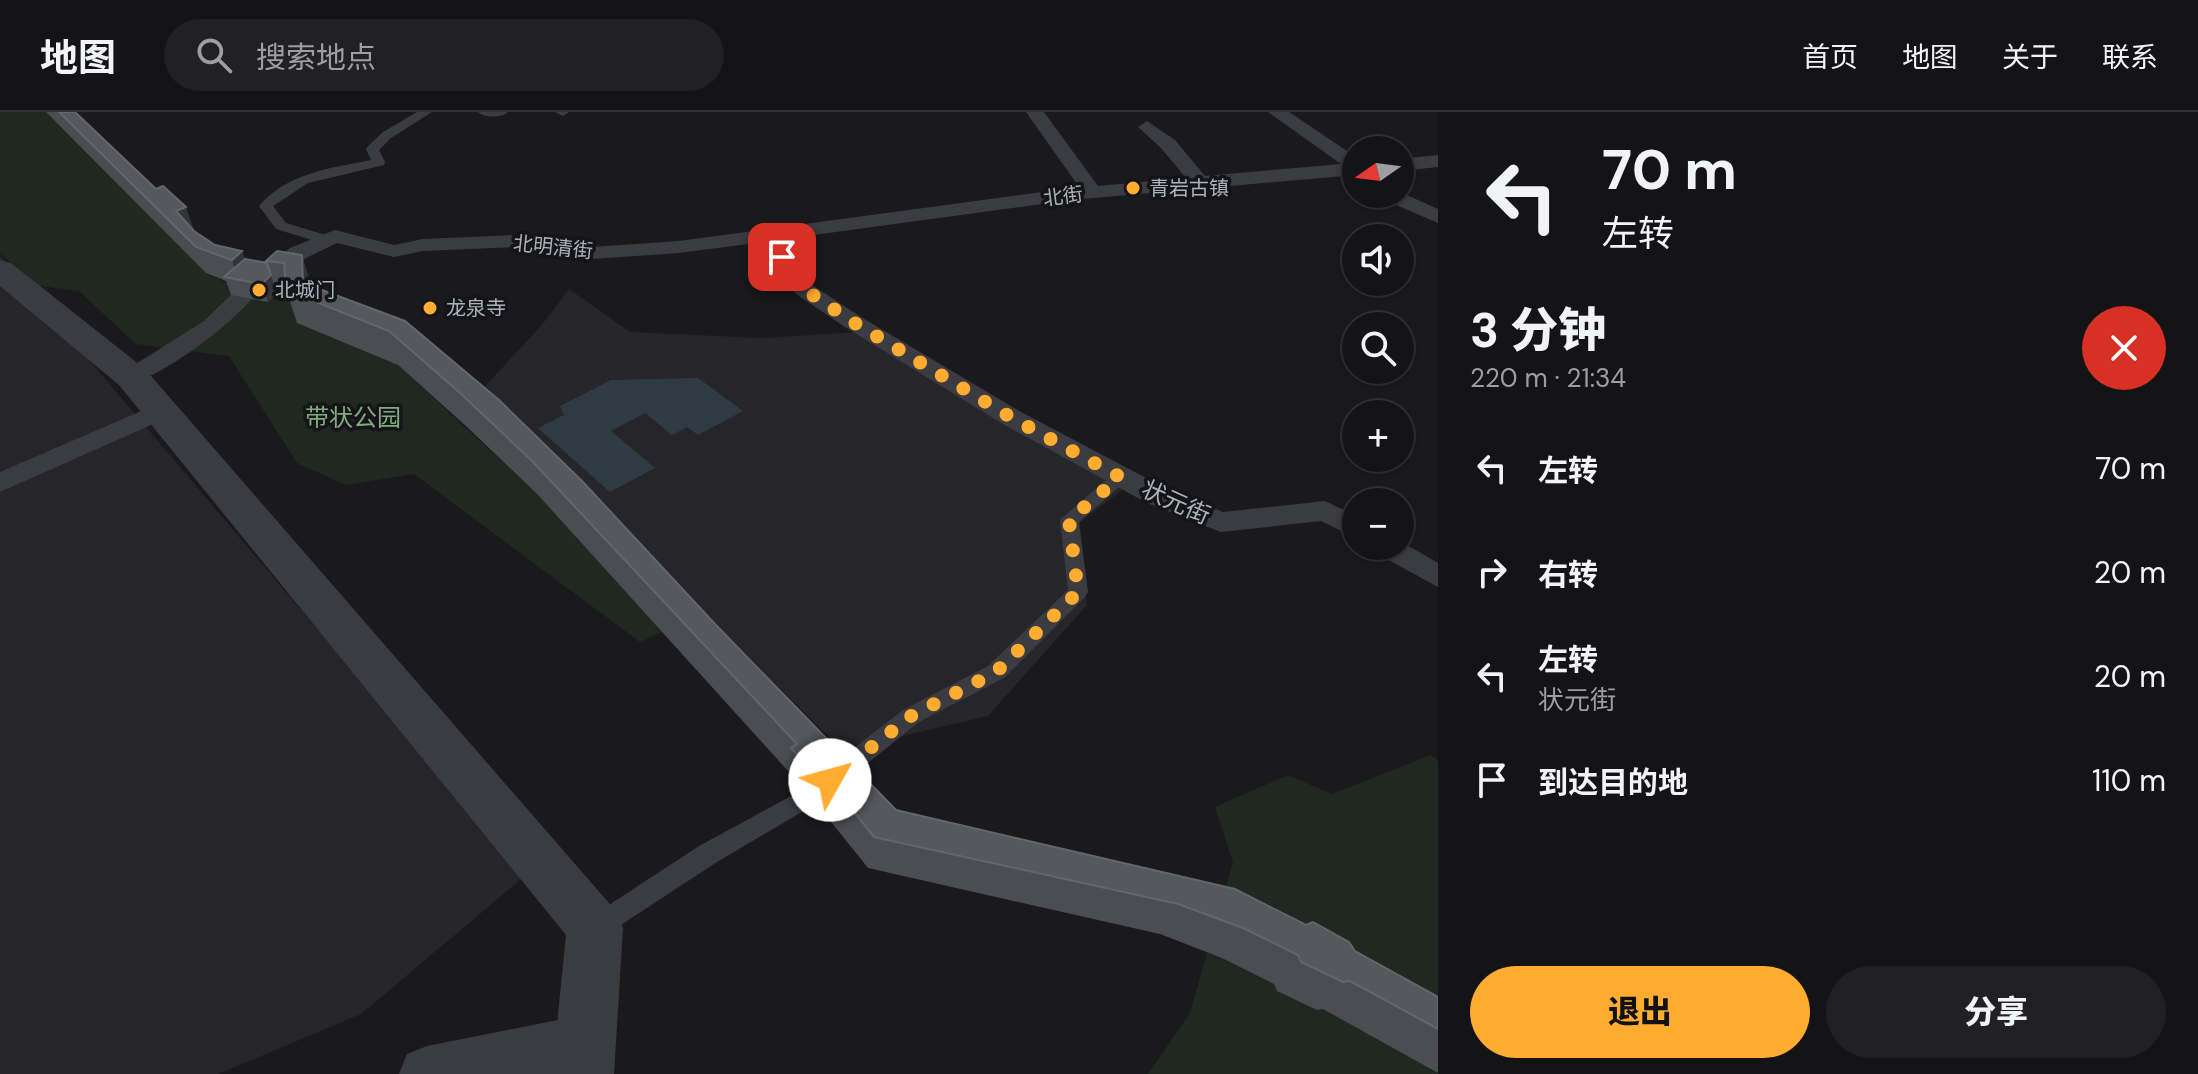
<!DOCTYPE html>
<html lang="zh">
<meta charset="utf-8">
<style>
body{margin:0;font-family:"DM Sans","Noto Sans SC",sans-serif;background:#212123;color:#f1f3f6;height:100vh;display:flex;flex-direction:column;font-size:30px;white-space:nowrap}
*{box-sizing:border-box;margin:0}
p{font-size:26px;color:#9d9ea1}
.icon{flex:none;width:44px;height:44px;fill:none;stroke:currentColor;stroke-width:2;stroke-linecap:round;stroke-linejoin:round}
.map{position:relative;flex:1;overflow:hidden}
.details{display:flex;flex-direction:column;background:#141416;width:760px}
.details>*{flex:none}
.banner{background:#141416;color:#f1f3f6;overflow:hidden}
.needle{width:52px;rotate:256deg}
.buttons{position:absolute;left:1342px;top:24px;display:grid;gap:16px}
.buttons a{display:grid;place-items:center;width:72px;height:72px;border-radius:50%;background:#141416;box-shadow:0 2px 6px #0004,0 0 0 2px #333335;font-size:40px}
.pin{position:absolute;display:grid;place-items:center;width:68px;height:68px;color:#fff;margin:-34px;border-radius:16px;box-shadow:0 4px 12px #0006}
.me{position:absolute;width:88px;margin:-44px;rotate:52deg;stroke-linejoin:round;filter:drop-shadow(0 0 6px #0008)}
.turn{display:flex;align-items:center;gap:28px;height:168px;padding:0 32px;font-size:36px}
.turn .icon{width:104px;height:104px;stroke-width:2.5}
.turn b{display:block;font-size:56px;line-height:68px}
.round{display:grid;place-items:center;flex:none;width:84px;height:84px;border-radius:42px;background:#212123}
.headline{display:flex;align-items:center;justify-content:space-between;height:136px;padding:0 32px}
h1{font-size:48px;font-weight:800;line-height:60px}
.primary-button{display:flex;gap:16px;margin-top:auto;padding:16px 32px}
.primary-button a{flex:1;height:92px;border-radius:48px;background:#ffac30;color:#111;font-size:32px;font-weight:800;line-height:92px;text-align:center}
.primary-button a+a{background:#212123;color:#f1f3f6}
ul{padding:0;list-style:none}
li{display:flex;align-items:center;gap:24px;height:104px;padding:0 32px}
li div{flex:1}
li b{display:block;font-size:30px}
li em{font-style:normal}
header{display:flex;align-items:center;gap:48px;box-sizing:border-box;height:112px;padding:0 40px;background:#141416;border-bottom:2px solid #333335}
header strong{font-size:38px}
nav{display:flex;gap:44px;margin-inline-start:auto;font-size:28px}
.search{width:560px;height:72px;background:#212123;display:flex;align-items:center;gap:20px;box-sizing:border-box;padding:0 28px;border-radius:44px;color:#9d9ea1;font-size:30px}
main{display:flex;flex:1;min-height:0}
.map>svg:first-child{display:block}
</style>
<header>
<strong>地图</strong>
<div class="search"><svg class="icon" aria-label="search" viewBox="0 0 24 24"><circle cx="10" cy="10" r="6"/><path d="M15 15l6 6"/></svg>搜索地点</div>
<nav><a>首页</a><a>地图</a><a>关于</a><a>联系</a></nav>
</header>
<main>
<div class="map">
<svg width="1438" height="962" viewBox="0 0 1438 962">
<rect width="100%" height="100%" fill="#1a1a1d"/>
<!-- built -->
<g fill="#26262a">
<path d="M0 143 526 763 361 902 218 962H0Z"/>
<path d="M569 177 630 220 761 226 860 220 1125 376 1078 412 1087 493 988 604 842 638 612 408 485 274 541 214Z"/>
</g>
<!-- green -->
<g fill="#1f2920">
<path d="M0 0H46L206 161 268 190 277 182 294 184 398 253 538 383 662 520 640 530 414 362 346 373 297 351 229 244 136 232 79 179 40 174 0 142Z"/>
<path d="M1431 643 1438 649V962H1148L1190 901 1233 750 1215 695 1288 663 1332 682Z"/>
</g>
<!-- water -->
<path fill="#2e3b43" d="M698 266 743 299 698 323 687 315 672 323 645 301 611 319 655 356 610 380 538 316 564 303 560 294 611 268Z"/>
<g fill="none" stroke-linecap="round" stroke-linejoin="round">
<!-- service -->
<g fill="#3b3c42" fill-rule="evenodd">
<path d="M417 0H432L391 26 379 38 385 50 384 53 308 71 273 94 286 111 332 125V131H322L276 117 259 94C287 61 331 56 371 48L366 37 368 34 383 20Z"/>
<path d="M478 0H508C502 6 484 6 478 0Z"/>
<path d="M555 0H569L563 4Z"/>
<path d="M1120 359 1126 361 1129 365 1126 369 1079 410 1088 480 1085 485 1004 566 919 610 838 675 830 678 822 675 818 668 822 661 903 598 988 554 1068 478 1060 408 1114 361Z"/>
<path d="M804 677 812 680 816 687 812 694 717 750 604 824 595 828 586 824 582 816 586 808 699 734Z"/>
</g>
<!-- pedestrian -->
<g fill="#3b3c42" fill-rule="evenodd">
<path d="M1026 0H1044L1098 74 1186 66 1161 36 1138 15 1147 9 1175 28 1205 64 1341 52 1268 0H1289L1356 45V63L1071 88 784 127 812 173 861 205 1021 300 1167 377 1223 400 1325 389 1356 404V426L1321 409 1221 420 1147 391 1003 312 845 215 796 182 764 130 679 141 592 147 514 135 423 139 394 145 337 131 306 146 274 170 266 172 255 165 290 136 335 118 394 133 423 127 514 123 592 135 679 129 1079 75Z"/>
<path d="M1438 43V55L1400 59V47Z"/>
<path d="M1400 80 1438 97V111L1380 86 1377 82Z"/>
<path d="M242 178 250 180 253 185C237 208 149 277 123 270L120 265 123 260 204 209 234 180Z"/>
<path d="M160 291 169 293 173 299 169 305 0 380V360Z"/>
<path d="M1400 429 1438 451V475L1376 441 1372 434H1400Z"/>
</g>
<!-- minor -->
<path fill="#3b3c42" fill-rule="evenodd" d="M583 903 602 911 610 930 602 949 561 962H399L407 942 427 934Z"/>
<!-- tertiary -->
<path fill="#3b3c42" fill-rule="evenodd" d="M0 148 11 151 145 257 615 798 623 816 614 962H552L566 823 119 273 0 174Z"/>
</g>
<!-- wall -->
<path fill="#4b4d52" d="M46 0H75L194 119 215 133 242 139 245 147 267 151 266 149 277 139 311 174 405 209 715 512 896 698 1355 839 1438 885V961L1323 897 1317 898 1277 879 1274 872 1222 846 1160 822 868 756 828 706 822 709 789 669V660L538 383 467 315 398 253 297 211 288 183 277 182 268 190 231 183 226 169 206 161Z"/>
<!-- shaded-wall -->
<g fill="#333438">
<path d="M186 95 195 121 176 99Z"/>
<path d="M242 139 251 165 238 168 232 148Z"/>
<path d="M302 143 312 176 303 171Z"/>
<path d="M271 163 277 182 268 190 262 172Z"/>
<path d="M833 673 828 706 822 709 826 676Z"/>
</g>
<!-- building -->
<g fill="#56585e" stroke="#63666c" stroke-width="2">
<path d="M59 0H75L156 77 163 74 186 95 176 99 194 119 215 133 242 139 232 148 196 135Z"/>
<path d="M277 139 302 143 303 171 405 209 499 288 582 369 715 512 896 698 1235 777 1306 813 1313 810 1349 830 1355 839 1438 885V917L1350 869 1343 870 1301 850 1298 843 1243 816 1178 792 874 725 833 673 826 676 791 636 797 632 532 349 460 281 389 219 286 178 284 151 266 149Z"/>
<path d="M245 147 267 151 271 163 262 172 224 165Z"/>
</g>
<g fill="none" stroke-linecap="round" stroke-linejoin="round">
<!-- route -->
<path stroke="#ffac30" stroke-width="14" stroke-dasharray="0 25.2" d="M782 145 804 177 853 210 1012 306 1120 365 1069 408 1078 480 996 560 911 604 830 668"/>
</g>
<!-- markers -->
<g fill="#ffac30" stroke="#151518" stroke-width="3">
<circle cx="1133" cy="76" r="8"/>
<circle cx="259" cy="178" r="8"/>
<circle cx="430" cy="196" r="8"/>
</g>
<g text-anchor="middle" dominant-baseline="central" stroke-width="7" stroke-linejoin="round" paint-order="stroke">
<!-- far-poi labels -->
<g font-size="20" fill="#acb2bd" stroke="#151518" text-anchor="start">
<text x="1149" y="76">青岩古镇</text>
<text x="275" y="178">北城门</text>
<text x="446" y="196">龙泉寺</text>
</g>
<!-- far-street labels -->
<g font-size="20" fill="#acb2bd" stroke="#151518">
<text transform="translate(1063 84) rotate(-7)">北街</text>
<text transform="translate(553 135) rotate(6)">北明清街</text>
</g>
<!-- park labels -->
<g font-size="24" fill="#81aa81" stroke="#151518">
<text x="353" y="305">带状公园</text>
</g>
<!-- street labels -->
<g font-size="24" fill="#acb2bd" stroke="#151518">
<text transform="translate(1176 390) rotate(24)">状元街</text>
</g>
</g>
</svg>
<div class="buttons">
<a><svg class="needle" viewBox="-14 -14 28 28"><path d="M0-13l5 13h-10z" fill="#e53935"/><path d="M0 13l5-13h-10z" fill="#9d9ea1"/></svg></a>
<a><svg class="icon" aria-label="sound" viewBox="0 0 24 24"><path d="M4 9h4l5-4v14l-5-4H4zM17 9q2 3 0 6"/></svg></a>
<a><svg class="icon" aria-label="search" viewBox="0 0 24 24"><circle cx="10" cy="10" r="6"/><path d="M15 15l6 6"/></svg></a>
<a>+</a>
<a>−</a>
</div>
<div class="pin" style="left:782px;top:145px;background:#d93025"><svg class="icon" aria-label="arrive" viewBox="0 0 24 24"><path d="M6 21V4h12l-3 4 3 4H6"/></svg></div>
<svg class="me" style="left:830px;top:668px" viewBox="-20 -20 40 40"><circle r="19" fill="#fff"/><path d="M0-13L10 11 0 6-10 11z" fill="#ffac30"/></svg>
</div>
<section class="details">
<div class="banner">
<div class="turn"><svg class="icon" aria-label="left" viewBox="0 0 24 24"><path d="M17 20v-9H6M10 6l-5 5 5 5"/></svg><div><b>70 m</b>左转</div></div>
</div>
<div class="headline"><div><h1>3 分钟</h1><p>220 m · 21:34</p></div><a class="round" style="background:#d93025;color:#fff"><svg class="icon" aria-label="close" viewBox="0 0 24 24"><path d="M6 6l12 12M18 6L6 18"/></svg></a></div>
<ul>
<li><svg class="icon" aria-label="left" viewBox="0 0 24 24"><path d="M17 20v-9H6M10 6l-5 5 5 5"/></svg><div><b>左转</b></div><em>70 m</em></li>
<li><svg class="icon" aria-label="right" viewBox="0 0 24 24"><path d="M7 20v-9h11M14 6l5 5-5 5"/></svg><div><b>右转</b></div><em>20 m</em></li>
<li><svg class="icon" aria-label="left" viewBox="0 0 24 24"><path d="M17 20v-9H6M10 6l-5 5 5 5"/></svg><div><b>左转</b><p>状元街</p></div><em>20 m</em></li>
<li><svg class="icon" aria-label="arrive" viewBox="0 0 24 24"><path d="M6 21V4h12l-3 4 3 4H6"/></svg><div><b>到达目的地</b></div><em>110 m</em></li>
</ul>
<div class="primary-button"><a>退出</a><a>分享</a></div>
</section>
</main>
